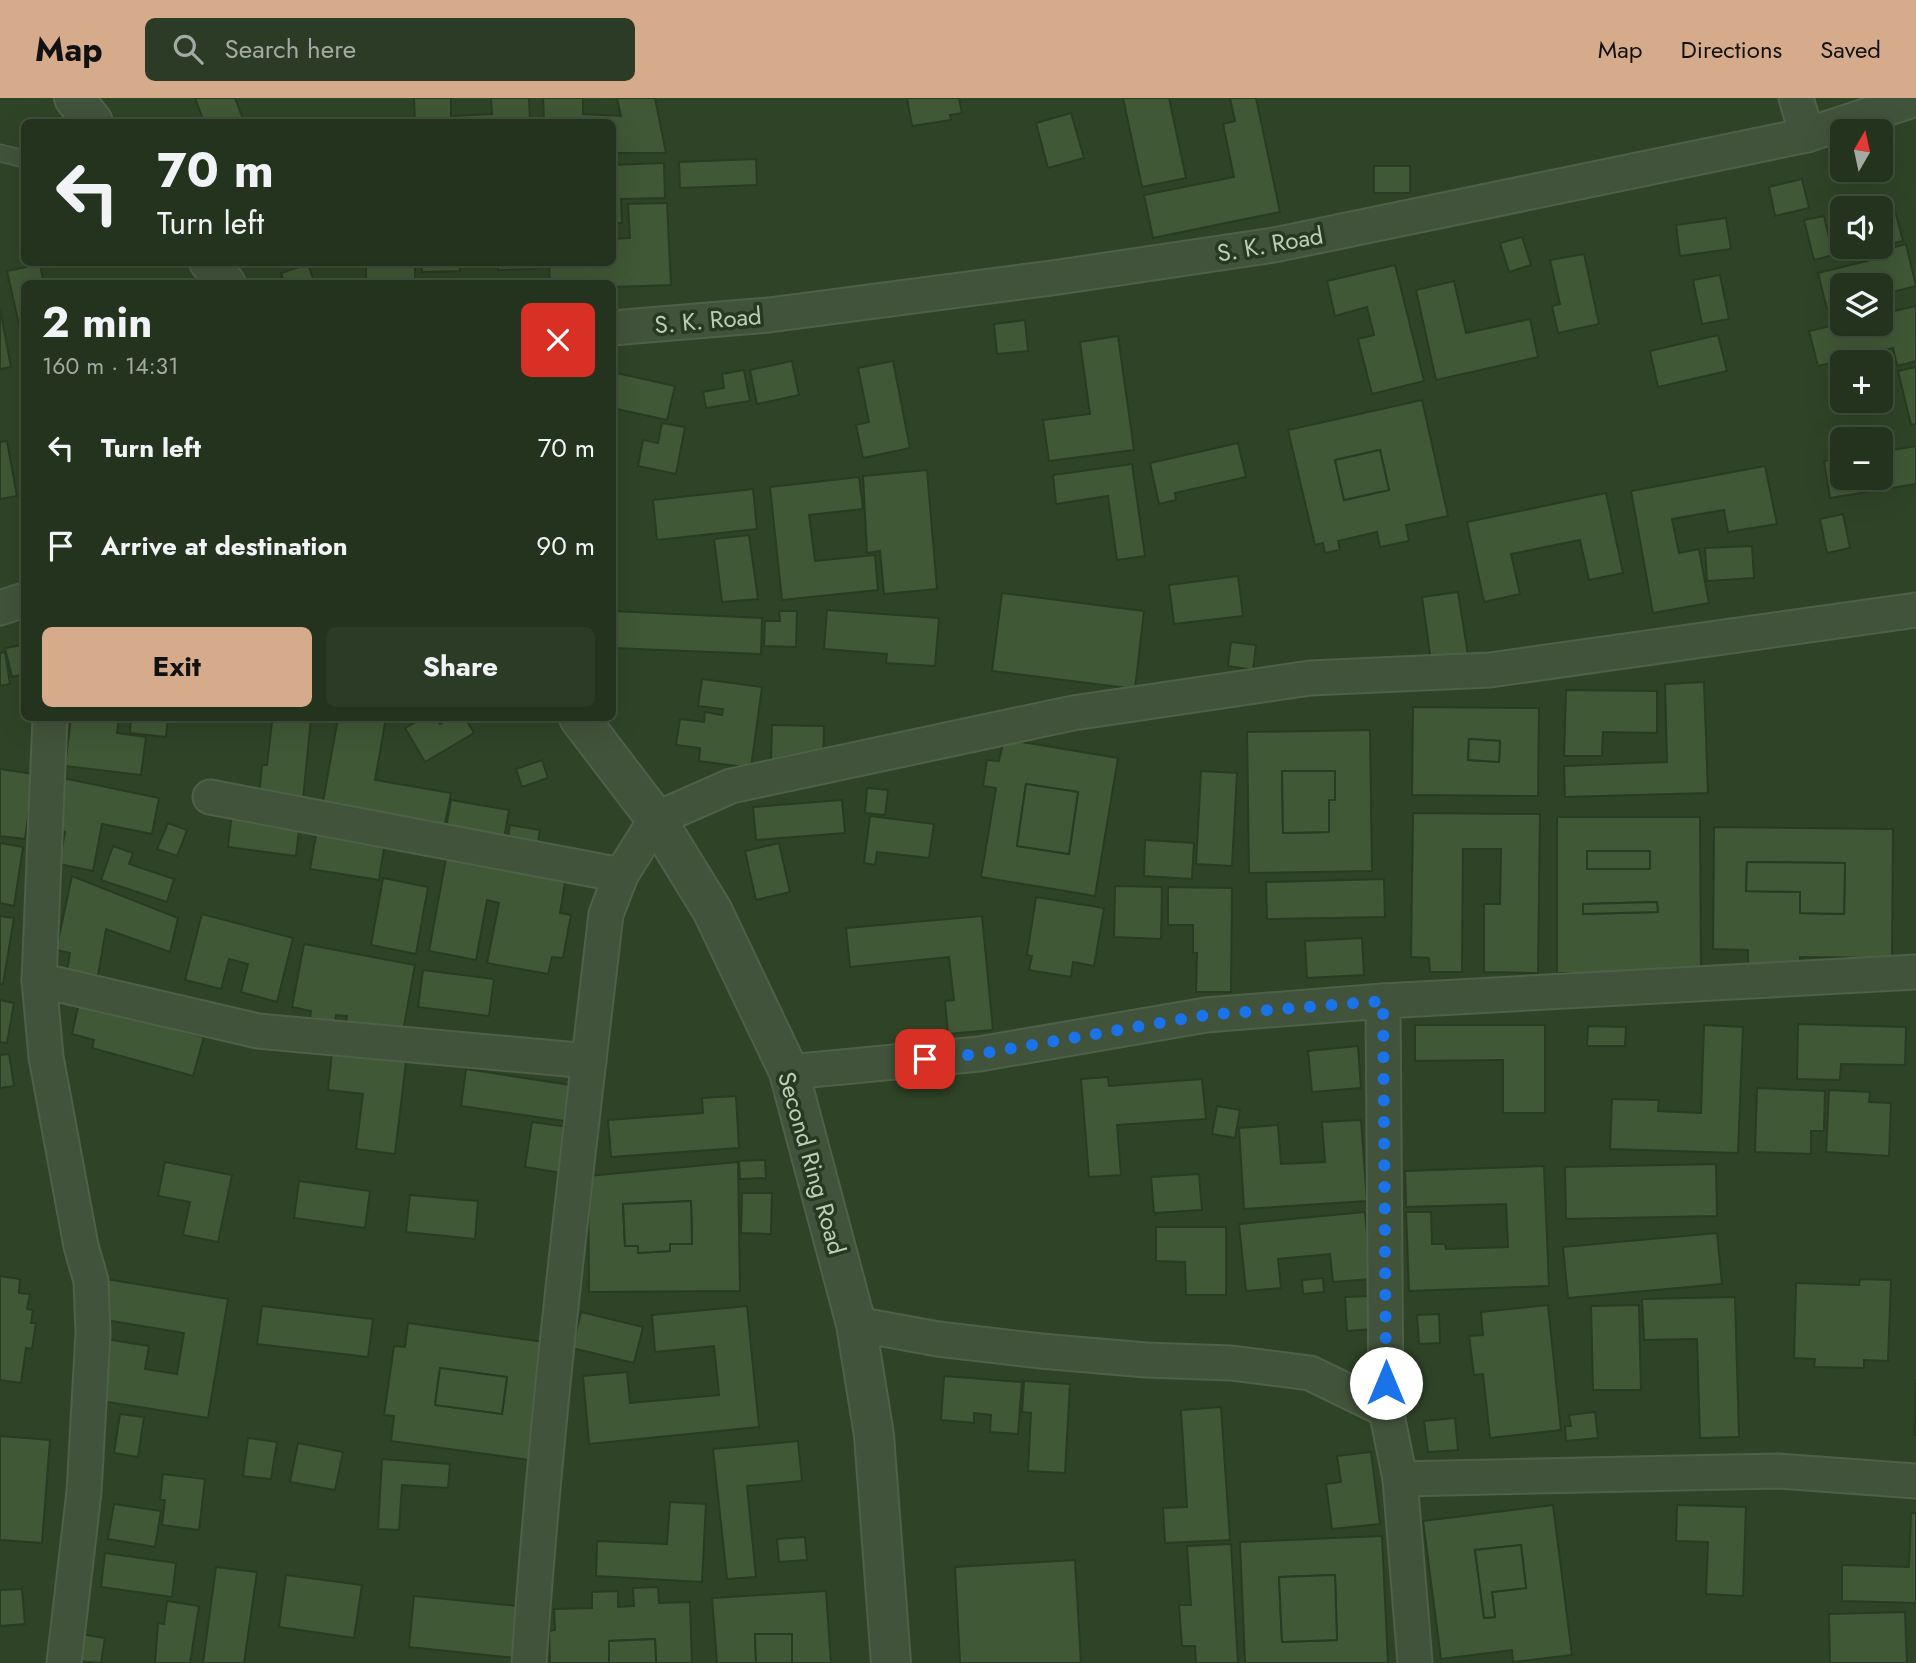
<!DOCTYPE html>
<meta charset="utf-8">
<style>
body{margin:0;font-family:Jost,sans-serif;background:#2b3b26;color:#f1f3f6;height:100vh;display:flex;flex-direction:column;font-size:26px;white-space:nowrap}
*{box-sizing:border-box;margin:0}
p{font-size:23px;color:#a3aaa4}
.icon{flex:none;width:38px;height:38px;fill:none;stroke:currentColor;stroke-width:2;stroke-linecap:round;stroke-linejoin:round}
.map{position:relative;flex:1;overflow:hidden}
.details{position:absolute;left:21px;top:182px;width:595px;height:441px;display:flex;flex-direction:column;background:#23331d;border-radius:10px;box-shadow:0 7px 28px #0002,0 0 0 2px #404e3b}
.details>*{flex:none}
.banner{position:absolute;left:21px;top:21px;width:595px;height:147px;border-radius:10px;box-shadow:0 7px 28px #0002,0 0 0 2px #404e3b;background:#23331d;color:#f1f3f6;overflow:hidden}
.needle{width:46px;rotate:9deg}
.tools{position:absolute;left:1830px;top:21px;display:grid;gap:14px}
.tools a{display:grid;place-items:center;width:63px;height:63px;border-radius:10px;background:#23331d;box-shadow:0 7px 28px #0002,0 0 0 2px #404e3b;font-size:35px}
.pin{position:absolute;display:grid;place-items:center;width:60px;height:60px;color:#fff;margin:-30px;border-radius:14px;box-shadow:0 4px 10px #0006}
.me{position:absolute;width:77px;margin:-38px;rotate:0deg;stroke-linejoin:round;filter:drop-shadow(0 0 5px #0008)}
.turn{display:flex;align-items:center;gap:24px;height:147px;padding:0 21px;font-size:32px}
.turn .icon{width:91px;height:91px;stroke-width:2.5}
.turn b{display:block;font-size:49px;line-height:60px}
.round{display:grid;place-items:center;flex:none;width:74px;height:74px;border-radius:10px;background:#2b3b26}
.summary{display:flex;align-items:center;justify-content:space-between;height:119px;padding:0 21px}
h1{font-size:42px;font-weight:700;line-height:52px}
.primary-button{display:flex;gap:14px;margin-top:auto;padding:14px 21px}
.primary-button a{flex:1;height:80px;border-radius:10px;background:#d6ab8b;color:#111;font-size:28px;font-weight:700;line-height:80px;text-align:center}
.primary-button a+a{background:#2b3b26;color:#f1f3f6}
ul{padding:0;list-style:none}
li{display:flex;align-items:center;gap:21px;height:98px;padding:0 21px}
li div{flex:1}
li b{display:block;font-size:26px}
li em{font-style:normal}
header{display:flex;align-items:center;gap:42px;box-sizing:border-box;height:98px;padding:0 35px;background:#d6ab8b;color:#111}
header strong{font-size:33px}
nav{display:flex;gap:38px;margin-inline-start:auto;font-size:24px}
.search{width:490px;height:63px;background:#2b3b26;display:flex;align-items:center;gap:18px;box-sizing:border-box;padding:0 24px;border-radius:10px;color:#a3aaa4;font-size:26px}
.map>svg:first-child{display:block}
</style>
<header>
<strong>Map</strong>
<div class="search"><svg class="icon" aria-label="search" viewBox="0 0 24 24"><circle cx="10" cy="10" r="6"/><path d="M15 15l6 6"/></svg>Search here</div>
<nav><a>Map</a><a>Directions</a><a>Saved</a></nav>
</header>
<div class="map">
<svg width="1916" height="1565" viewBox="0 0 1916 1565">
<rect width="100%" height="100%" fill="#2f4427"/>
<!-- building -->
<g fill="#405836" stroke="#293b22" stroke-width="2" fill-rule="evenodd">
<path d="M195 0H235L244 24H204Z"/>
<path d="M414 0H451V18L492 16 491 0H529L530 24H415Z"/>
<path d="M543 0H583V16L621 18 617 0H655L666 55H612V24H544Z"/>
<path d="M907 0H959L962 15 950 17 951 22 912 28Z"/>
<path d="M1123 0H1169L1186 80 1142 89Z"/>
<path d="M1230 0H1256L1280 114 1153 140 1144 97 1234 79 1223 26 1235 23Z"/>
<path d="M1071 15 1084 60 1048 70 1036 25Z"/>
<path d="M756 61 757 87 680 90 679 64Z"/>
<path d="M664 65 665 100 621 101 622 125H612V67Z"/>
<rect x="1374" y="68" width="36" height="27"/>
<path d="M1802 81 1809 110 1775 118 1769 89Z"/>
<path d="M667 105 671 187 612 189V186H550L549 164H612V141L630 140 628 106Z"/>
<path d="M1893 105 1903 143 1881 148V110H1871Z"/>
<path d="M1824 118 1833 157 1814 162 1804 122Z"/>
<path d="M1726 120 1731 151 1680 158 1676 127Z"/>
<path d="M1522 139 1531 167 1509 174 1500 145Z"/>
<path d="M1906 146 1916 188 1881 197V187H1843V207L1827 211 1818 175 1871 162 1869 156Z"/>
<path d="M1584 156 1599 226 1558 235 1552 208 1560 206 1550 162Z"/>
<path d="M385 164H415V186H366V169H385Z"/>
<path d="M422 164H459L460 173 422 174Z"/>
<path d="M498 164H533L534 171 498 172Z"/>
<path d="M40 166 44 186H24V240H22L7 173Z"/>
<path d="M308 166 315 186H285L281 175Z"/>
<path d="M1395 167 1424 283 1372 296 1358 241 1374 237 1367 209 1335 218 1327 183Z"/>
<path d="M1720 177 1729 221 1702 226 1693 182Z"/>
<path d="M1454 183 1466 235 1530 221 1538 259 1436 282 1416 192Z"/>
<path d="M1916 208V263L1897 268 1893 250 1818 268 1809 233 1843 225 1881 226V216Z"/>
<path d="M0 211 11 269 0 271Z"/>
<path d="M1025 222 1028 253 997 256 994 226Z"/>
<path d="M1718 237 1727 273 1658 289 1650 253Z"/>
<path d="M1118 238 1134 352 1049 363 1043 322 1090 316 1080 244Z"/>
<path d="M792 263 799 297 757 306 750 272Z"/>
<path d="M893 263 910 350 863 360 856 327 869 324 858 270Z"/>
<path d="M1916 269V326L1911 327 1898 273Z"/>
<path d="M744 272 750 303 706 310 703 294 724 290 722 276Z"/>
<path d="M612 274 675 288 667 322 612 310Z"/>
<path d="M1422 302 1448 418 1406 427 1409 443 1380 449 1377 434 1338 443 1340 452 1325 455 1323 445 1315 447 1288 332ZM1380 352 1389 392 1344 402 1335 362Z"/>
<path d="M662 325 685 329 676 376 638 368 643 342 658 345Z"/>
<path d="M7 343 17 398 0 401V344Z"/>
<path d="M1238 345 1246 379 1175 395 1176 402 1159 406 1150 365Z"/>
<path d="M1916 348V386L1830 400 1824 363 1843 360V380H1881V354Z"/>
<path d="M1380 352 1389 392 1344 402 1335 362Z"/>
<path d="M1132 366 1145 458 1117 462 1108 398 1056 406 1053 377Z"/>
<path d="M1765 368 1777 426 1728 434 1724 412 1672 421 1679 455 1699 451 1709 505 1653 515 1631 393Z"/>
<path d="M927 372 937 491 884 496 880 453 867 455 863 378Z"/>
<path d="M859 379 863 411 809 417 815 463 875 457 878 492 782 502 770 389Z"/>
<path d="M753 391 757 431 657 442 653 402Z"/>
<path d="M1606 395 1623 475 1589 482 1580 442 1511 456 1520 496 1484 504 1467 424Z"/>
<path d="M1843 416 1850 450 1827 455 1820 421Z"/>
<path d="M749 437 758 501 722 504 714 441Z"/>
<path d="M1752 448 1754 480 1707 483 1705 450Z"/>
<path d="M1238 478 1243 518 1174 526 1169 487Z"/>
<path d="M1458 494 1468 557 1431 563 1422 499Z"/>
<path d="M1002 495 1144 513 1135 591 992 573Z"/>
<path d="M827 512 939 520 935 568 886 565 887 556 824 551Z"/>
<path d="M612 513 762 520 761 556 612 550Z"/>
<path d="M779 513H797L796 549 764 548 765 523H780Z"/>
<path d="M1231 544 1256 547 1253 572 1228 568Z"/>
<path d="M23 547 24 576 12 579 5 550Z"/>
<path d="M5 554 10 586 0 588V555Z"/>
<path d="M702 581 762 589 751 670 699 663 700 650 676 647 680 621 704 624 705 614 722 617 723 611 698 608Z"/>
<path d="M1704 584 1708 695 1565 699 1564 668 1667 664 1665 586Z"/>
<path d="M1566 592 1657 593V635L1603 634 1602 658H1564Z"/>
<path d="M1413 609 1539 610 1538 698 1412 697ZM1469 641 1500 643 1499 664 1468 662Z"/>
<path d="M71 620H119L117 635 146 639 141 677 65 668Z"/>
<path d="M131 620H168L166 639 130 635Z"/>
<path d="M241 620H325V622L311 620 303 702 259 698 262 667H267L272 624Z"/>
<path d="M338 620H386L375 682 451 695 443 736 321 715Z"/>
<path d="M423 620H436L440 626 452 620H465L474 635 425 664 405 630Z"/>
<path d="M772 627 824 628 823 667 771 665Z"/>
<path d="M1370 632 1372 773 1249 775 1247 634ZM1282 673H1335V702H1329V734L1283 735Z"/>
<path d="M1004 641 1118 660 1095 798 981 779 996 690 983 688 987 662 999 663ZM1026 686 1078 694 1069 756 1017 748Z"/>
<path d="M1469 641 1500 643 1499 664 1468 662Z"/>
<path d="M542 662 548 680 522 689 516 671Z"/>
<path d="M0 671 34 676 25 741 0 738Z"/>
<path d="M1201 673 1237 675 1232 768 1196 766Z"/>
<path d="M1282 673H1335V702H1329V734L1283 735Z"/>
<path d="M63 680 159 700 152 736 102 726 93 773 59 766 65 734 52 730Z"/>
<path d="M1026 686 1078 694 1069 756 1017 748Z"/>
<path d="M867 690 888 692 885 717 865 715Z"/>
<path d="M451 702 509 712 503 746 445 736Z"/>
<path d="M842 702 845 735 756 742 753 709Z"/>
<path d="M232 714 300 723 296 758 228 749Z"/>
<path d="M1413 715 1540 716 1538 875 1484 874V806H1500L1501 751H1463L1462 874H1430L1429 860 1411 859Z"/>
<path d="M870 718 934 726 929 760 877 754 875 767 864 765Z"/>
<path d="M1557 719H1700L1701 875H1557ZM1587 753H1650V771H1587ZM1657 804 1658 814 1583 816V806Z"/>
<path d="M168 725 187 732 177 758 157 751Z"/>
<path d="M318 726 386 737 379 782 310 771Z"/>
<path d="M510 727 540 732 537 750 507 745Z"/>
<path d="M1714 729 1893 731 1892 860 1800 859V869H1748V852L1713 851ZM1747 764 1845 765 1844 816 1800 815V794L1746 793Z"/>
<path d="M1145 742 1194 745 1192 781 1144 778Z"/>
<path d="M0 745 23 749 14 808 0 805Z"/>
<path d="M779 745 790 794 756 802 745 753Z"/>
<path d="M113 748 133 755 129 766 174 781 167 804 101 782Z"/>
<rect x="1587" y="753" width="63" height="18"/>
<path d="M447 755 567 773 560 815 571 817 563 860 552 859 548 876 487 865 499 805 487 802 476 862 429 853Z"/>
<path d="M1747 764 1845 765 1844 816 1800 815V794L1746 793Z"/>
<path d="M72 778 178 820 170 854 106 831 98 878 67 872 70 855 56 852Z"/>
<path d="M383 780 428 789 416 856 371 847Z"/>
<path d="M1384 781 1385 819 1267 821 1266 784Z"/>
<path d="M1115 788 1162 789 1161 841 1114 839Z"/>
<path d="M1168 789 1232 790 1231 894H1196L1197 855H1193V827H1168Z"/>
<path d="M1036 799 1104 810 1094 868 1073 864 1071 879 1029 872 1032 858 1027 857Z"/>
<path d="M1657 804 1658 814 1583 816V806Z"/>
<path d="M202 816 293 840 277 904 241 894 248 866 229 861 221 891 185 882Z"/>
<path d="M0 818 14 820 3 886H0Z"/>
<path d="M982 818 993 932 948 936 945 903 954 902 949 859 850 869 846 830Z"/>
<path d="M1362 840 1364 877 1307 880 1305 843Z"/>
<path d="M304 846 415 867 403 933 346 926 347 918 336 917 335 924 310 920 311 913 292 909Z"/>
<path d="M423 872 494 881 489 918 418 909Z"/>
<path d="M0 902 14 905 7 945 0 944Z"/>
<path d="M79 905 204 939 193 978 92 950 94 942 72 936Z"/>
<path d="M1798 926 1906 929 1905 967 1841 966 1840 982 1797 981Z"/>
<path d="M1415 927H1545V1015H1503V962L1415 963Z"/>
<path d="M1704 927 1743 929 1738 1055 1610 1051 1612 1001 1659 1002 1658 1013 1701 1015Z"/>
<path d="M1588 928 1626 929 1625 948H1587Z"/>
<path d="M1358 948 1361 990 1312 994 1308 953Z"/>
<path d="M332 954 406 964 395 1056 356 1051 363 996 328 992Z"/>
<path d="M9 956 14 988 0 990V957Z"/>
<path d="M466 971 577 988 571 1024 461 1008Z"/>
<path d="M1108 979 1109 988 1202 981 1206 1021 1117 1027 1121 1077 1089 1079 1081 981Z"/>
<path d="M1757 990 1825 993 1824 1033H1811V1056L1755 1054Z"/>
<path d="M1829 992 1870 994 1869 1004 1891 1005 1889 1058 1826 1054Z"/>
<path d="M736 998 739 1050 611 1059 608 1022 703 1015 702 1000Z"/>
<path d="M1217 1008 1240 1012 1235 1040 1212 1036Z"/>
<path d="M1361 1022 1367 1103 1244 1111 1239 1030 1278 1027 1281 1066 1325 1064 1322 1024Z"/>
<path d="M532 1024 569 1029 562 1075 525 1069Z"/>
<path d="M765 1062 766 1080 740 1081 739 1063Z"/>
<path d="M165 1064 232 1077 218 1144 183 1137 190 1104 158 1098Z"/>
<path d="M738 1064 740 1193 589 1194 588 1078ZM691 1103 692 1146H670V1153L638 1155V1148H625L623 1106Z"/>
<path d="M1716 1066 1717 1118 1566 1121 1565 1069Z"/>
<path d="M1544 1068 1549 1188 1409 1193 1406 1114H1431L1432 1146H1445L1446 1151 1508 1149 1506 1106 1406 1109 1405 1073Z"/>
<path d="M1199 1076 1202 1112 1154 1115 1151 1079Z"/>
<path d="M299 1083 370 1093 365 1130 294 1120Z"/>
<path d="M742 1095H772L771 1136 741 1135Z"/>
<path d="M410 1097 478 1103 475 1141 406 1134Z"/>
<path d="M691 1103 692 1146H670V1153L638 1155V1148H625L623 1106Z"/>
<path d="M1365 1114 1371 1181 1333 1184 1330 1156 1278 1161 1281 1190 1246 1193 1239 1126Z"/>
<path d="M1156 1129H1226V1197H1186L1185 1164 1156 1163Z"/>
<path d="M1717 1135 1722 1186 1568 1200 1563 1149Z"/>
<path d="M0 1178 20 1181 19 1195 30 1196 27 1211 33 1212 31 1225H36L32 1251 26 1250 21 1285 0 1282Z"/>
<path d="M1323 1180 1324 1194 1303 1196 1302 1182Z"/>
<path d="M106 1181 228 1201 208 1320 95 1302 105 1241 149 1248 145 1271 177 1276 184 1235 100 1221Z"/>
<path d="M1860 1181 1891 1182 1888 1263 1864 1262V1270L1814 1269 1815 1261 1794 1260 1796 1185 1859 1187Z"/>
<path d="M1372 1198 1373 1231 1347 1233 1345 1199Z"/>
<path d="M1735 1199 1739 1339 1700 1340 1697 1241 1644 1242 1642 1201Z"/>
<path d="M1548 1207 1561 1332 1490 1340 1483 1276 1474 1277 1469 1238 1483 1237 1481 1214Z"/>
<path d="M1639 1207 1641 1292H1593L1591 1208Z"/>
<path d="M262 1208 373 1221 368 1259 257 1246Z"/>
<path d="M747 1208 759 1329 589 1346 583 1278 627 1274 630 1305 719 1297 714 1248 655 1254 652 1217Z"/>
<path d="M581 1214 643 1229 634 1265 572 1250Z"/>
<path d="M1439 1216 1440 1245 1419 1246 1417 1217Z"/>
<path d="M408 1225 545 1244 529 1362 391 1343 394 1318 384 1317 394 1248 405 1249ZM440 1270 507 1279 502 1316 435 1307Z"/>
<path d="M440 1270 507 1279 502 1316 435 1307Z"/>
<path d="M944 1278 1022 1284 1018 1336 990 1334 991 1317 974 1315V1325L941 1322Z"/>
<path d="M1916 1281V1337H1914Z"/>
<path d="M1024 1283 1070 1286 1065 1375 1028 1373 1031 1315 1022 1314Z"/>
<path d="M1221 1309 1230 1442 1165 1445 1163 1410 1187 1409 1181 1312Z"/>
<path d="M1595 1314 1598 1340 1566 1343 1565 1328H1571L1569 1317Z"/>
<path d="M120 1316 144 1319 138 1359 114 1355Z"/>
<path d="M1455 1320 1458 1352 1428 1354 1424 1323Z"/>
<path d="M0 1338 50 1342 42 1445 0 1442Z"/>
<path d="M248 1340 277 1344 271 1381 243 1378Z"/>
<path d="M798 1343 802 1383 747 1388 756 1479 727 1481 713 1351Z"/>
<path d="M298 1345 343 1354 335 1392 290 1384Z"/>
<path d="M1371 1354 1380 1426 1332 1431 1326 1386 1341 1384 1337 1358Z"/>
<path d="M382 1361 450 1366 448 1390 402 1387 399 1432 378 1431Z"/>
<path d="M163 1376 205 1381 199 1432 162 1427 165 1402H160Z"/>
<path d="M670 1404 706 1406 702 1484 596 1478 597 1443 667 1446Z"/>
<path d="M114 1406 161 1413 155 1449 108 1441Z"/>
<path d="M1553 1407 1572 1557 1513 1564 1512 1552 1441 1561 1423 1423ZM1521 1447 1526 1490 1492 1494 1495 1519 1484 1520 1475 1452Z"/>
<path d="M1677 1407 1746 1409 1743 1498 1706 1496 1708 1444 1676 1443Z"/>
<path d="M1911 1415H1916V1505L1842 1503V1467L1909 1469Z"/>
<path d="M1382 1438 1388 1565H1245L1240 1444ZM1335 1477 1337 1542 1282 1544 1279 1479Z"/>
<path d="M805 1439 807 1462 779 1464 777 1441Z"/>
<path d="M1231 1446 1238 1565H1196L1195 1548H1182L1179 1507H1191L1187 1448Z"/>
<path d="M1521 1447 1526 1490 1492 1494 1495 1519 1484 1520 1475 1452Z"/>
<path d="M105 1455 176 1465 172 1499 101 1489Z"/>
<path d="M1075 1462 1081 1565H960L955 1469Z"/>
<path d="M216 1469 257 1474 244 1565H203Z"/>
<path d="M286 1477 362 1487 354 1540 279 1529Z"/>
<path d="M1335 1477 1337 1542 1282 1544 1279 1479Z"/>
<path d="M658 1489 659 1505 690 1504 692 1565H656L655 1541 609 1543V1565H550L549 1533 555 1532 554 1511 592 1510V1494L618 1493V1509L634 1508 633 1490Z"/>
<path d="M22 1491 25 1526 0 1528V1492Z"/>
<path d="M826 1493 831 1565H792V1536H755L756 1565H717L712 1500Z"/>
<path d="M414 1498 519 1508 514 1560 409 1549Z"/>
<path d="M167 1503 199 1508 190 1565H155L158 1525 164 1526Z"/>
<path d="M1905 1514 1907 1565H1830L1829 1516Z"/>
<path d="M80 1536 105 1540 101 1565 76 1563Z"/>
<path d="M755 1536H792V1565H756Z"/>
<path d="M655 1541 656 1565H609V1543Z"/>
</g>
<g fill="none" stroke-linecap="round" stroke-linejoin="round">
<!-- service casing -->
<g stroke="#4e6048" stroke-width="19">
<path id="service" d="M0 55 24 61"/>
</g>
<!-- minor casing -->
<g stroke="#4e6048" stroke-width="37">
<g id="minor">
<path d="M1796 0 1807 37"/>
<path d="M612 230 769 217 1059 179 1274 147 1807 37 1916 1"/>
<path d="M0 510 24 502"/>
<path d="M50 620 39 882 46 959 81 1148 91 1183 93 1235 84 1394 64 1565"/>
<path d="M210 699 621 777"/>
<path d="M39 882 258 933 589 963"/>
<path d="M1383 903 1386 1312"/>
<path d="M789 974 979 956 1206 917 1383 903 1916 874"/>
<path d="M856 1226 938 1241 1041 1253 1146 1262 1231 1265 1310 1275 1386 1312 1400 1381 1777 1373 1916 1383"/>
<path d="M1400 1381 1415 1565"/>
<path d="M529 1565C546 1315 577 1065 606 816L621 777 656 721 731 688 1073 615 1310 580 1490 572 1916 512"/>
</g>
</g>
<!-- tertiary casing -->
<g stroke="#4e6048" stroke-width="42">
<g id="tertiary">
<path d="M74 0 93 24"/>
<path d="M209 164 226 186"/>
<path d="M579 620 656 721 712 812 789 974 856 1226 874 1337 891 1565"/>
</g>
</g>
<!-- service -->
<use href="#service" stroke="#42533b" stroke-width="16"/>
<!-- minor -->
<use href="#minor" stroke="#42533b" stroke-width="33"/>
<!-- tertiary -->
<use href="#tertiary" stroke="#42533b" stroke-width="38"/>
</g>
<g fill="none" stroke-linecap="round" stroke-linejoin="round">
<!-- route -->
<path stroke="#1a73e8" stroke-width="12" stroke-dasharray="0 21.6" d="M925 961 979 956 1206 917 1383 903 1386 1285"/>
</g>
<g text-anchor="middle" dominant-baseline="central" stroke-width="7" stroke-linejoin="round" paint-order="stroke">
<!-- street labels -->
<g font-size="24" fill="#becdb9" stroke="#273920">
<text transform="translate(1270 146) rotate(-10)">S. K. Road</text>
<text transform="translate(708 222) rotate(-5)">S. K. Road</text>
<text transform="translate(812 1065) rotate(74)">Second Ring Road</text>
</g>
</g>
</svg>
<div class="tools">
<a><svg class="needle" viewBox="-14 -14 28 28"><path d="M0-13l5 13h-10z" fill="#e53935"/><path d="M0 13l5-13h-10z" fill="#a3aaa4"/></svg></a>
<a><svg class="icon" aria-label="sound" viewBox="0 0 24 24"><path d="M4 9h4l5-4v14l-5-4H4zM17 9q2 3 0 6"/></svg></a>
<a><svg class="icon" aria-label="layers" viewBox="0 0 24 24"><path d="M12 4l9 5-9 5-9-5zM3 14l9 5 9-5"/></svg></a>
<a>+</a>
<a>−</a>
</div>
<div class="pin" style="left:925px;top:961px;background:#d93025"><svg class="icon" aria-label="arrive" viewBox="0 0 24 24"><path d="M6 21V4h12l-3 4 3 4H6"/></svg></div>
<svg class="me" style="left:1386px;top:1285px" viewBox="-20 -20 40 40"><circle r="19" fill="#fff"/><path d="M0-13L10 11 0 6-10 11z" fill="#1a73e8"/></svg>
<div class="banner">
<div class="turn"><svg class="icon" aria-label="left" viewBox="0 0 24 24"><path d="M17 20v-9H6M10 6l-5 5 5 5"/></svg><div><b>70 m</b>Turn left</div></div>
</div>
<section class="details">
<div class="summary"><div><h1>2 min</h1><p>160 m · 14:31</p></div><a class="round" style="background:#d93025;color:#fff"><svg class="icon" aria-label="close" viewBox="0 0 24 24"><path d="M6 6l12 12M18 6L6 18"/></svg></a></div>
<ul>
<li><svg class="icon" aria-label="left" viewBox="0 0 24 24"><path d="M17 20v-9H6M10 6l-5 5 5 5"/></svg><div><b>Turn left</b></div><em>70 m</em></li>
<li><svg class="icon" aria-label="arrive" viewBox="0 0 24 24"><path d="M6 21V4h12l-3 4 3 4H6"/></svg><div><b>Arrive at destination</b></div><em>90 m</em></li>
</ul>
<div class="primary-button"><a>Exit</a><a>Share</a></div>
</section>
</div>
